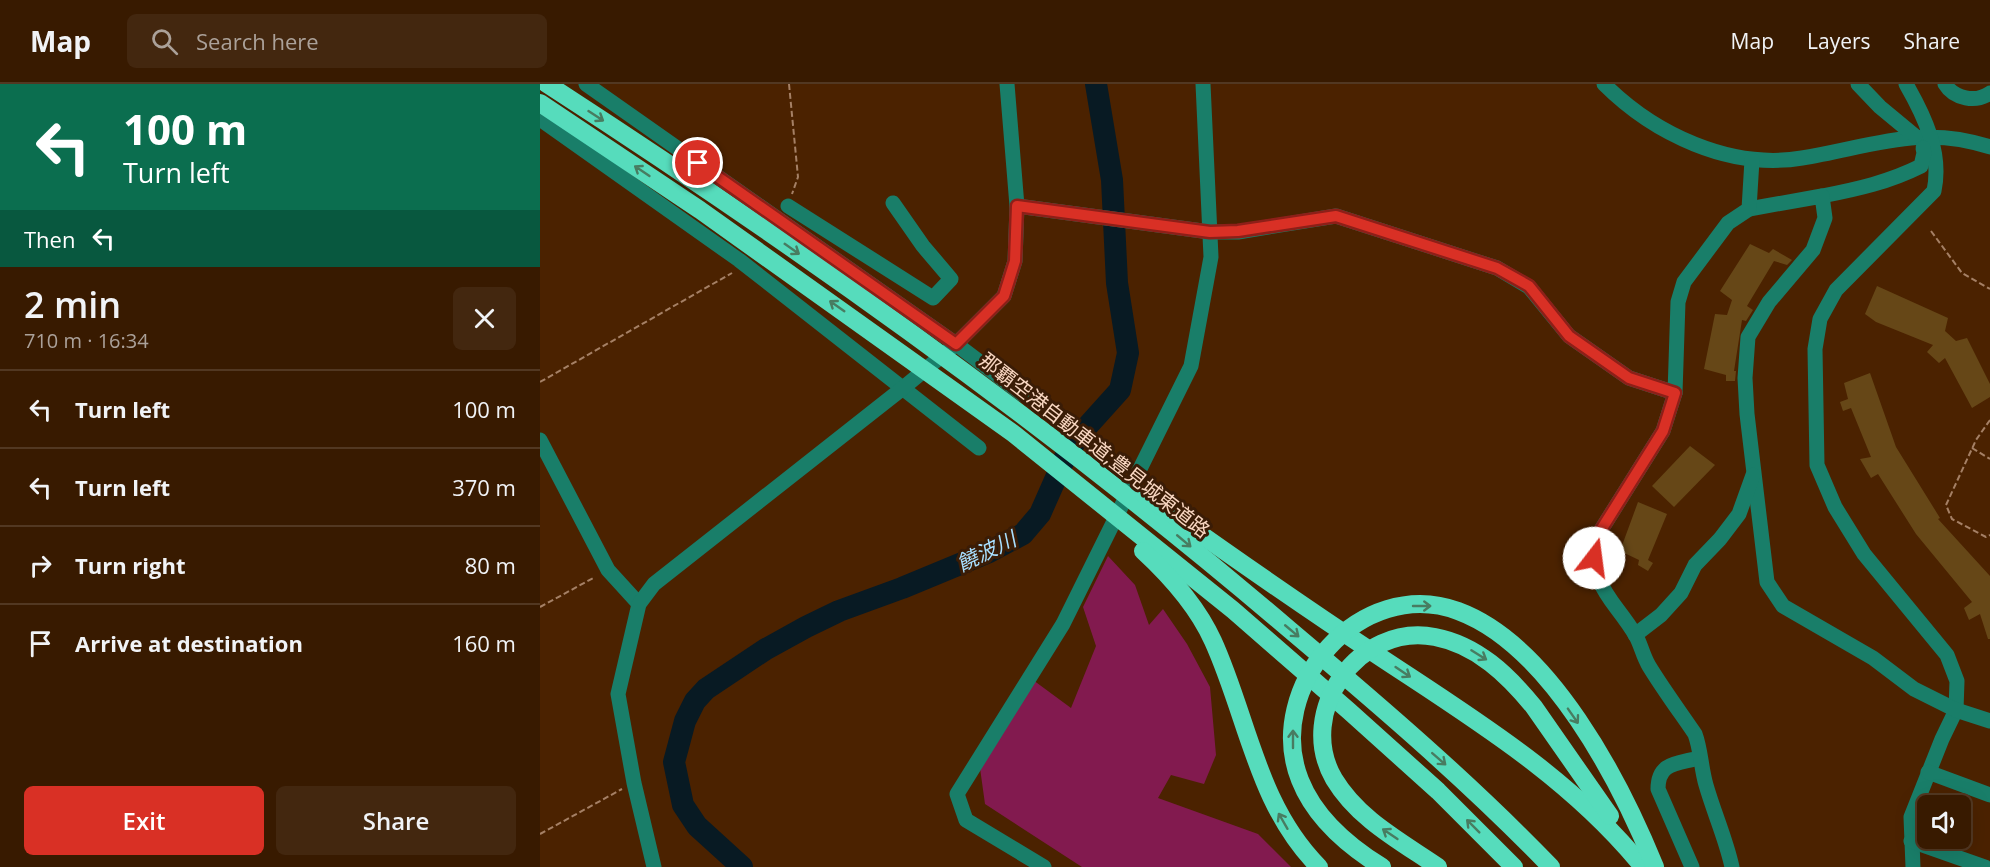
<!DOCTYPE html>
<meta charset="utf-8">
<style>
body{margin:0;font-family:"Open Sans","Noto Sans JP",sans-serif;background:#43270f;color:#f1f3f6;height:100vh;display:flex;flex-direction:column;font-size:22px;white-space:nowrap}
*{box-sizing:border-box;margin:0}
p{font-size:20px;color:#aba199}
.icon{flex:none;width:33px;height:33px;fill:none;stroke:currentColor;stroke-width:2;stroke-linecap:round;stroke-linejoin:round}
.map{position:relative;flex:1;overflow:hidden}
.panel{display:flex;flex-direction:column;background:#381a00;width:540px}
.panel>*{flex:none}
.banner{background:#0b6e4f;color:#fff;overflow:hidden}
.controls{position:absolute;left:1377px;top:711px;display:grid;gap:12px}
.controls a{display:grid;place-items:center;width:54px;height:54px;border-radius:9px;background:#381a00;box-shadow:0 6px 24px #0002,0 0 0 2px #523822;font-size:30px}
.pin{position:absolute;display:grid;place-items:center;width:51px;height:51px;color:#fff;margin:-26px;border:3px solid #fff;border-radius:50%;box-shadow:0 2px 6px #0007}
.me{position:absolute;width:66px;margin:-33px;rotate:15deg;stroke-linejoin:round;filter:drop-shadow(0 0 4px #0008)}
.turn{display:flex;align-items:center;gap:21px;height:126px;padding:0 24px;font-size:27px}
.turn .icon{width:78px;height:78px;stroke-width:2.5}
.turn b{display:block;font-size:42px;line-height:51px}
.then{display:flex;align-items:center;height:57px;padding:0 24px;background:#0003;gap:12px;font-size:22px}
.round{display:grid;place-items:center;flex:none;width:63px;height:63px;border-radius:9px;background:#43270f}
.headline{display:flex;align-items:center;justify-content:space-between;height:102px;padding:0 24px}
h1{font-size:36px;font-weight:600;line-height:45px}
.action{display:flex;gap:12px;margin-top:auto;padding:12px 24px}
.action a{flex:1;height:69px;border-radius:9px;background:#d93025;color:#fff;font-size:24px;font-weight:600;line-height:69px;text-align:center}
.action a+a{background:#43270f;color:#f1f3f6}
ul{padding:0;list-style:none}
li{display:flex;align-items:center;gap:18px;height:78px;padding:0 24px;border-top:2px solid #523822}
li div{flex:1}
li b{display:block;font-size:22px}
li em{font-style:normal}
header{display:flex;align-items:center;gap:36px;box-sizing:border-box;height:84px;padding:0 30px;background:#381a00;border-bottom:2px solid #523822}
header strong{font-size:28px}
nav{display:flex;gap:33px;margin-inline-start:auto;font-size:21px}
.search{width:420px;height:54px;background:#43270f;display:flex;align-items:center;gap:15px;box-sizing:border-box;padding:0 21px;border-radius:9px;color:#aba199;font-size:22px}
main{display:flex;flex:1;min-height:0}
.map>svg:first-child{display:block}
</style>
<header>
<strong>Map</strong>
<div class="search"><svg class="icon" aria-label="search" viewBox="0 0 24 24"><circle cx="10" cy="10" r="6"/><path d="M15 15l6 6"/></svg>Search here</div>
<nav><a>Map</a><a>Layers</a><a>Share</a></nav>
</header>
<main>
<section class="panel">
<div class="banner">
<div class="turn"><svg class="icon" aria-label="left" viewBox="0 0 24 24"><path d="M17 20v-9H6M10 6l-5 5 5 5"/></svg><div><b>100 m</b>Turn left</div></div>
<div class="then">Then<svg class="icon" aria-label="left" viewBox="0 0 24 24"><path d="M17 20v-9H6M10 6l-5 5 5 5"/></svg></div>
</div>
<div class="headline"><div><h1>2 min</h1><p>710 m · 16:34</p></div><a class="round"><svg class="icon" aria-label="close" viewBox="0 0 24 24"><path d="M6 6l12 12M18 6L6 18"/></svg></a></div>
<ul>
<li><svg class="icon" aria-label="left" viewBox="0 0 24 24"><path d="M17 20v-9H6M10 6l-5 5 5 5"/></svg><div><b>Turn left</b></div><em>100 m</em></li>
<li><svg class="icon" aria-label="left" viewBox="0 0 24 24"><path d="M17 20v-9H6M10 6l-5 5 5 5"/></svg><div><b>Turn left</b></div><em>370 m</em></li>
<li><svg class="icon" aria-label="right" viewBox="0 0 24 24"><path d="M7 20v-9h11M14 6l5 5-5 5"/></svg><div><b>Turn right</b></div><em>80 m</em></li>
<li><svg class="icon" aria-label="arrive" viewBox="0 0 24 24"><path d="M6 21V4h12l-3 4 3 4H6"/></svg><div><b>Arrive at destination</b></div><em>160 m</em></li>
</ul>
<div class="action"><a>Exit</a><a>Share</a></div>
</section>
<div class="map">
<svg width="1450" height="783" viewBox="0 0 1450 783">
<rect width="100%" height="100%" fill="#4b2200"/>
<!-- green -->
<path fill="#821a4f" d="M568 472 595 501 609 541 623 525 647 560 670 603 676 671 664 700 631 691 618 714 718 750 751 783H542L445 720 440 684 493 596 531 624 556 562 543 523Z"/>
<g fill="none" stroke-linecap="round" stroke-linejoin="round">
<!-- river -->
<path stroke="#081a23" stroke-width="22" d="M202 783 157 742 143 721 134 678 145 637 155 617 166 605 226 565 266 543 299 527 362 504 449 468 483 450 500 430 527 369 544 346 580 306 588 269 577 199 572 96 556 0"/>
</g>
<!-- building -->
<g fill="#664717">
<path d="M1210 160 1229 169 1233 165 1252 176 1247 181 1234 177 1207 222 1213 226 1206 237 1202 236 1194 287H1196L1195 297H1186V291L1164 285 1175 230 1187 231 1192 216 1180 207Z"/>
<path d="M1337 202 1408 234 1405 247 1416 257 1427 254 1450 300V313L1432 324 1405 274 1399 279 1387 268 1393 261 1336 238 1325 230Z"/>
<path d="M1330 289 1356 363 1400 434 1398 435 1450 492V555H1448L1440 530 1429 536 1424 524 1432 518 1376 450 1338 390 1331 394 1320 375 1331 373 1311 324 1303 327 1300 318 1308 315 1304 299Z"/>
<path d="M1150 362 1175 381 1134 423 1112 402Z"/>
<path d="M1098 418 1127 430 1108 476 1113 479 1108 487 1098 481 1099 476 1080 467Z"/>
</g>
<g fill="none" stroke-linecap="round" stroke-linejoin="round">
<!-- path -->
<g stroke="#a58065" stroke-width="2" stroke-dasharray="6 3" stroke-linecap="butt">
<path d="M249 0 258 93 252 110"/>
<path d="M1391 147 1422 189 1450 205"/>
<path d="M0 298 192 189"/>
<path d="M1450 336 1436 356 1406 421 1412 435 1446 453 1450 451"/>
<path d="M1432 364 1450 375"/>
<path d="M0 523 55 493"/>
<path d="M0 750 82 705"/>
</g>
<!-- minor -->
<g stroke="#197e69" stroke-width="15">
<path d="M46 0 416 260 482 310"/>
<path d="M1064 0C1114 50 1190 86 1262 74 1330 63 1381 40 1450 63"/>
<path d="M1318 0 1340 23 1375 52"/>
<path d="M1366 0C1385 33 1402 69 1394 107L1296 206 1280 235 1275 265 1277 381 1295 423 1324 470 1407 571 1417 597 1416 626 1402 655 1371 733 1373 783"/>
<path d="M1405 0C1414 15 1436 19 1450 9"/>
<path d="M0 35 199 176 439 364"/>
<path d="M1282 112C1318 105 1349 98 1381 82L1384 69 1383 64"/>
<path d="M248 122 393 214 411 195 383 162 353 119"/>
<path d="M477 122 670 148H698L796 132 957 184 989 203 1029 252 1089 294 1135 309"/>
<path d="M1209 125 1282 112 1285 134 1273 166 1229 218 1208 253 1205 294 1207 330 1227 498 1243 522 1333 574 1374 605 1416 626 1450 637"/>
<path d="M0 356 68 486 99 520"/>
<path d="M1095 551 1121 531 1141 509 1155 481 1180 455 1199 430 1213 391"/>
<path d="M1388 688 1450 711"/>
<path d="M1371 757 1445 783"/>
<path d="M114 783 94 699 78 610 99 520 114 500 363 304 416 260 464 212 475 177 477 122 467 0"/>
<path d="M504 783 426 736 417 710 523 540 651 282 671 173 663 0"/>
<path d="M1152 783 1118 705C1118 678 1137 680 1159 674"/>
<path d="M1192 783C1186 755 1174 729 1166 701 1161 684 1161 666 1155 650 1140 628 1123 605 1109 582 1103 572 1101 561 1096 552 1072 512 1051 507 1056 454L1123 347 1135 309 1138 218 1144 198 1188 139 1209 125 1212 76"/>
</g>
<!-- highway -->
<g stroke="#56dcbc" stroke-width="18">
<path d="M7 0C265 167 516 346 750 546 840 622 929 698 1011 783"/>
<path d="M0 19 160 126 474 350 693 526 809 627 898 707 974 783"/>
<path d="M604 410C681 465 758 519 837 571 932 634 1030 693 1103 783"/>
<path d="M603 467C629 491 658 524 673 557 708 634 717 721 779 783"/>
<path d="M842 783C808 762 775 734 760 696 723 603 821 491 918 527 1010 561 1080 697 1115 783"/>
<path d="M898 783C860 757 818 735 794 695 755 628 819 538 895 553 937 561 968 591 994 623L1070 732"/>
</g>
</g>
<!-- one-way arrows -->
<defs><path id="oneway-shaft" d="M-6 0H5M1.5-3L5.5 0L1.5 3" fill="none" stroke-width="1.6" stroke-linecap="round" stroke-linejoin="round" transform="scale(1.5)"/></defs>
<g stroke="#487c61">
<use href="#oneway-shaft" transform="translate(56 32) rotate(33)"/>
<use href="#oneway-shaft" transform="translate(102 87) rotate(-146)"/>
<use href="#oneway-shaft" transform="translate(252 165) rotate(35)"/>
<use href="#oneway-shaft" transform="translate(297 222) rotate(-145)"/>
<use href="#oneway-shaft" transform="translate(644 457) rotate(40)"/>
<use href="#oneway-shaft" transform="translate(882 522)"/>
<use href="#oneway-shaft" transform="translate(752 547) rotate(40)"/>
<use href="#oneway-shaft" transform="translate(939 571) rotate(32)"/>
<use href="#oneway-shaft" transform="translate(863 588) rotate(34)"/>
<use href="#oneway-shaft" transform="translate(1033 632) rotate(55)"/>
<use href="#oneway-shaft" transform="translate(753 655) rotate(-90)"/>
<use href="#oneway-shaft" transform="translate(899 675) rotate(41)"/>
<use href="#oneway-shaft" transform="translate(743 737) rotate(-120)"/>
<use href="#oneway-shaft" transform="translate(933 742) rotate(-135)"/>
<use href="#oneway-shaft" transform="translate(850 750) rotate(-146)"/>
</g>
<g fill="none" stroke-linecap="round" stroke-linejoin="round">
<!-- route casing -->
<g stroke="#8d1f18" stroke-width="15">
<path id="route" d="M158 79 416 260 464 212 475 177 477 122 670 148 698 147 796 132 957 184 989 202 1029 252 1089 294 1135 309 1123 347 1056 454 1054 474"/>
</g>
<!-- route -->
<use href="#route" stroke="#d93025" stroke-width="10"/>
</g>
<g text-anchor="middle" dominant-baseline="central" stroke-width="6" stroke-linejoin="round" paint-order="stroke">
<!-- street labels -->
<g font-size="20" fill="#f9d7c2" stroke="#3a1c06">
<text transform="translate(555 361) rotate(38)">那覇空港自動車道;豊見城東道路</text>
</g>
<!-- water labels -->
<g font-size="21" font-style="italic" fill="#a8dfff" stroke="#3a1c06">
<text transform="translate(446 467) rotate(-26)">饒波川</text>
</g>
</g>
</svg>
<div class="controls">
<a><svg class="icon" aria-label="sound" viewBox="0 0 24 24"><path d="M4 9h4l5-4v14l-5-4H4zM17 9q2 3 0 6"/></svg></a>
</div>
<div class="pin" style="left:158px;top:79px;background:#d93025"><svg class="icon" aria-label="arrive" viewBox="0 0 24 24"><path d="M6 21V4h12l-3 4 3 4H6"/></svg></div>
<svg class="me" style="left:1054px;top:474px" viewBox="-20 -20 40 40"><circle r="19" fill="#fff"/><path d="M0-13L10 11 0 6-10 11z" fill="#d93025"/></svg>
</div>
</main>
